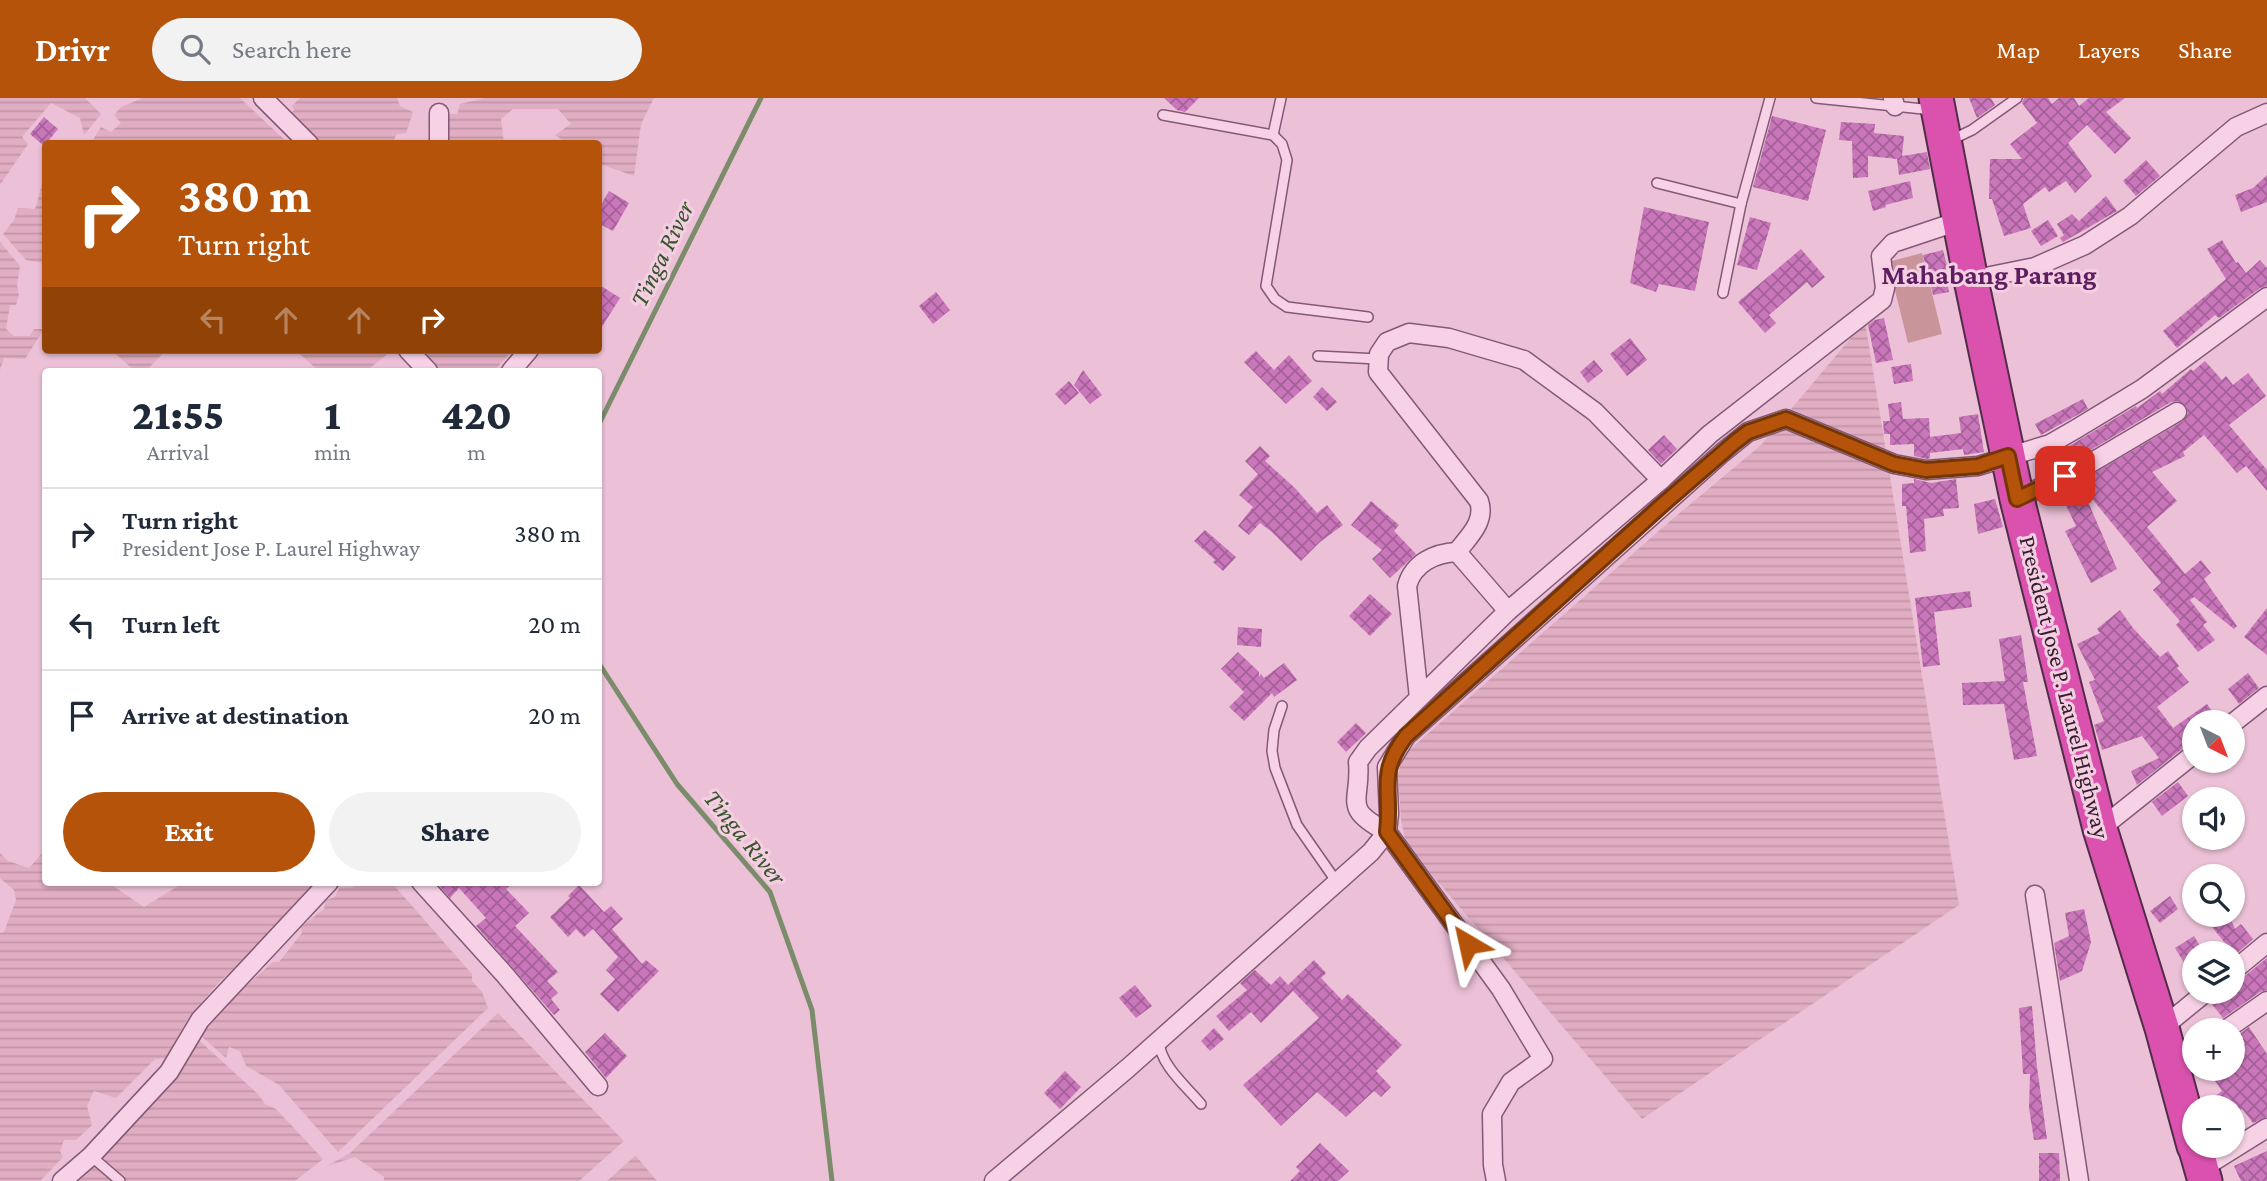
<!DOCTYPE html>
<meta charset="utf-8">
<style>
body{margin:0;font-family:"Crimson Pro",serif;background:#f2f2f3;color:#1f2937;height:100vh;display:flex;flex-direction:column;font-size:26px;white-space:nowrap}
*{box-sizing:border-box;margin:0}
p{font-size:23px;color:#747a83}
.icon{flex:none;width:38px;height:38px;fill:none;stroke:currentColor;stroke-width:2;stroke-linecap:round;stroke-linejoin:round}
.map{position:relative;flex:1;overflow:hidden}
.panel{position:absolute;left:42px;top:270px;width:560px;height:518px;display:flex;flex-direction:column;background:#fff;border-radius:7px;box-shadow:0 2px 5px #0004}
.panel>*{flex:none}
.banner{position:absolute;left:42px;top:42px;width:560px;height:214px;border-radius:7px;box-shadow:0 2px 5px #0004;background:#b45309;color:#fff;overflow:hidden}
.needle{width:46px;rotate:138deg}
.buttons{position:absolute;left:2182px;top:612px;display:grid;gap:14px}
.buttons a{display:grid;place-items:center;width:63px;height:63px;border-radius:50%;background:#fff;box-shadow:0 2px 5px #0004;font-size:35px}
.pin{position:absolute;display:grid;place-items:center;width:60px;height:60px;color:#fff;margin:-30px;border-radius:14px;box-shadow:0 4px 10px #0006}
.me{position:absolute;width:77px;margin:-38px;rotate:324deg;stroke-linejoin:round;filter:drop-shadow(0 0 5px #0008)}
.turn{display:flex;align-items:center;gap:24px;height:147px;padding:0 21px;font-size:32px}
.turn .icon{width:91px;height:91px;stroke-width:2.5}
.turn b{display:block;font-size:49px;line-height:60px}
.lanes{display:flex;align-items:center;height:66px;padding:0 21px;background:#0003;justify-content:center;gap:35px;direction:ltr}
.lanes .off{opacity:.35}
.eta{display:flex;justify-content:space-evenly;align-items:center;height:119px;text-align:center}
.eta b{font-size:42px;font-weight:800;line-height:49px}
.button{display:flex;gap:14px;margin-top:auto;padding:14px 21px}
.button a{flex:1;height:80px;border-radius:42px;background:#b45309;color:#fff;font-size:28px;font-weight:800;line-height:80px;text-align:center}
.button a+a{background:#f2f2f3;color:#1f2937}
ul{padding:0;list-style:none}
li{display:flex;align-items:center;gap:21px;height:91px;padding:0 21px;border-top:2px solid #e0e1e3}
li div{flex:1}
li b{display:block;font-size:26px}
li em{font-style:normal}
header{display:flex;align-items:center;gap:42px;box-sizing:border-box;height:98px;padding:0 35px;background:#b45309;color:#fff}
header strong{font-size:33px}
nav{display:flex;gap:38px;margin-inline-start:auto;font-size:24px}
.search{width:490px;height:63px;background:#f2f2f3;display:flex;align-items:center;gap:18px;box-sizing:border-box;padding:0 24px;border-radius:38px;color:#747a83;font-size:26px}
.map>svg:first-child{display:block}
</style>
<header>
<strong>Drivr</strong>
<div class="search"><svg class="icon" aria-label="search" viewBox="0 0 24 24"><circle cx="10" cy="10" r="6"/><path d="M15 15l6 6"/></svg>Search here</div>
<nav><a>Map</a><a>Layers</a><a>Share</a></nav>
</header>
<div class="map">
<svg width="2267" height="1083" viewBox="0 0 2267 1083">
<defs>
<pattern id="farmland-rules" width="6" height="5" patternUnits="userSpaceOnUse" patternTransform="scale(1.75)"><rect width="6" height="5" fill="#e1adc2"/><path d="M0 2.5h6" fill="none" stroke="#c294a7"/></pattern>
<pattern id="building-cross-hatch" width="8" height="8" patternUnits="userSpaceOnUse" patternTransform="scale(1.75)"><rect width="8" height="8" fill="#c976ba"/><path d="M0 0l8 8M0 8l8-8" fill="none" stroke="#a46098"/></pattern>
</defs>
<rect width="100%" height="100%" fill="#ecc0d7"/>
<!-- farmland -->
<g fill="url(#farmland-rules)">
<path d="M0 0H85L101 16 84 37 80 20 51 5 22 39 28 46 0 87Z"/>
<path d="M143 0H240L288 45H91L101 29 111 34 121 25 114 17 121 9Z"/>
<path d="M300 0H397L400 8 413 14 406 35 397 36 394 41 397 46 317 45 287 19 294 12 292 8Z"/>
<path d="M485 0H654L641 26 634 78 600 66 599 69 598 46 567 45 555 37 571 26 558 11H513L501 21 504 45H438V16H457L460 6Z"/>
<path d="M45 77V165L26 162 3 136 14 122 18 110 35 111Z"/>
<path d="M0 144 20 168 17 187 19 197 16 207H10L6 231 14 238H30L34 231H44L25 261 4 260 0 272Z"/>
<path d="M1865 223 1959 807 1642 1021 1406 747 1401 721 1398 677 1401 665 1407 654 1669 424 1761 347Z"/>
<path d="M111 252H166L146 273H135Z"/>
<path d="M295 252H388L389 255 366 273H319Z"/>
<path d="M410 252H513L494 273H431Z"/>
<path d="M45 752 46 784H107L144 809 178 788 177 784H321L262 847 219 884 187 922 166 960 155 961 116 1000 94 993 87 1008 92 1027 76 1042H64L60 1053 63 1059 40 1083H0V835L4 834 16 802 14 792 0 780V755L8 763 29 770Z"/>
<path d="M367 784H391L472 876V883L482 894 488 910 338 1054 279 987 246 968 240 953 229 949 226 960 199 936 205 924 273 864H279L302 835 301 829 324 811 326 802 335 799 339 790H350Z"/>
<path d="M498 915 624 1043 579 1083H384V1079L355 1059 327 1068 350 1055Z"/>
<path d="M191 935 258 996 265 1006 276 1011 323 1061 295 1083H73Z"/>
<path d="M636 1058 657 1083H607L635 1058Z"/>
</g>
<!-- green -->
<path fill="#ca949b" d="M1922 155 1942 236 1908 245 1888 164Z"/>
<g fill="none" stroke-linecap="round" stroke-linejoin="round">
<!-- stream -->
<g stroke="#7a8c6a" stroke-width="5">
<path d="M598 328 761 0"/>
<path d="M598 564 677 686 770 794 812 912 832 1083"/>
</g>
</g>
<!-- building -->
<g fill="url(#building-cross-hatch)">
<path d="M1164 0H1199L1185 14 1177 12Z"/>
<path d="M1969 0H1991L1995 7 1977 20Z"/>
<path d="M2024 0H2048L2052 6 2059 0H2074L2079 8 2089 0H2125L2106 14 2131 40 2115 56 2087 27 2068 45 2092 78 2075 95 2066 83 2049 94 2045 89 2023 106 2031 130 2004 138 1992 101H1989L1990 61H2022L2010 46 2037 25 2022 5Z"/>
<path d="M1772 18 1826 32 1808 103 1753 89Z"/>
<path d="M44 19 58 31 44 48 30 36Z"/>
<path d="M1841 24 1875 26 1874 35 1904 38 1902 58 1927 54 1930 71 1899 77 1897 61 1868 58V79L1853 80 1852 43 1839 42Z"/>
<path d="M2146 62 2160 78 2136 98 2123 83Z"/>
<path d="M2267 77V104L2241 114 2235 97 2253 90Z"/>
<path d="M1910 83 1913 100 1885 107 1886 109 1873 113 1868 93Z"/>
<path d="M609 93 629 105 613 133 598 125V112Z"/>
<path d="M2106 98 2117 113 2063 144 2060 140 2064 137 2057 126 2072 116 2079 123Z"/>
<path d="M1644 109 1709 124 1695 193 1659 186 1656 194 1630 185Z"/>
<path d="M1750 119 1771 125 1757 172 1737 167Z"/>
<path d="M2048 122 2058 138 2041 148 2031 133Z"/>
<path d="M2222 142 2236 165 2238 164 2246 175 2260 162 2267 170V188L2260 190 2219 220 2215 217 2177 250 2163 233 2226 181 2207 151Z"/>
<path d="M1801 151 1825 179 1812 190 1807 184 1769 217 1776 225 1765 235 1738 204Z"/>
<path d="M1943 152 1948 171 1945 172 1949 194 1933 197 1923 157Z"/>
<path d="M598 186 620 200 598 235Z"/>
<path d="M936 194 950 212 933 226 919 208Z"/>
<path d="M1884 220 1893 262 1876 265 1868 227 1875 222Z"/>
<path d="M1630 240 1647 262 1627 278 1610 256Z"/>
<path d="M1256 253 1274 272 1289 257 1312 283 1286 306 1244 264Z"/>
<path d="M1594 262 1603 273 1588 285 1580 274Z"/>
<path d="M2205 263 2222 282 2226 278 2233 287 2248 275 2266 298 2229 327 2267 372V393L2246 368 2237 375 2204 337 2183 354 2185 358 2152 374 2177 403 2147 429 2185 476 2201 462 2211 475 2204 481 2237 528 2234 531 2194 499 2190 502 2207 524 2203 527 2215 542 2198 554 2176 527 2180 523 2153 492 2161 485 2084 391 2091 388 2086 380 2183 323 2188 315 2186 308 2178 303 2171 304 2084 356 2050 372 2045 359 2056 356 2136 308 2137 310 2160 293 2162 296 2191 271 2193 273Z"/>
<path d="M1911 266 1913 283 1894 286 1891 269Z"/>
<path d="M1083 272 1102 297 1090 306 1074 287Z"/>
<path d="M1069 283 1079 295 1065 307 1055 296Z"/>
<path d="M1322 289 1337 304 1327 313 1313 299Z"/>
<path d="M2083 301 2088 311 2041 337 2035 326Z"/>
<path d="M1901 304 1903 321 1929 320 1930 339 1961 335 1959 319 1978 316 1984 354 1964 357 1963 351 1930 355V360L1927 361 1914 358V346L1890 347V336H1884L1883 323H1890L1888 306Z"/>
<path d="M1664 337 1677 351 1661 366 1648 352Z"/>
<path d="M1260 348 1270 358 1265 363 1295 390 1317 415 1327 407 1343 427 1320 444 1301 463 1272 434 1260 425 1249 437 1238 428 1253 409 1239 397 1258 376 1245 363Z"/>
<path d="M1914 381 1931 385 1956 381 1959 410 1943 411 1944 418 1924 421 1926 453 1910 455 1906 408H1902V386L1914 385Z"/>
<path d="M2083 392 2117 471 2091 485 2065 433 2076 428 2063 401Z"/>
<path d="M1995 401 2003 429 1978 436 1974 406Z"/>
<path d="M1371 403 1399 427 1394 433 1416 456 1390 480 1372 461 1382 452 1351 427Z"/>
<path d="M1205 432 1236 459 1223 473 1213 464 1215 462 1194 443Z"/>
<path d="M1970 493 1972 509 1934 514 1940 567 1923 569 1915 500Z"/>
<path d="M1370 496 1392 516 1370 538 1349 518Z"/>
<path d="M2267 510V557L2244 539Z"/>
<path d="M2120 512 2133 530 2160 559 2168 553 2179 568 2177 570 2189 584 2157 609 2173 630 2207 606 2215 617 2213 619 2217 625H2194V632L2182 641 2187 647 2137 687 2131 673 2159 660 2142 638 2102 652 2094 627 2104 623 2089 584 2095 582 2077 546 2100 535 2097 531Z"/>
<path d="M1238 529 1262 531 1261 549 1237 547Z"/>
<path d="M2021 537 2028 584H2023L2037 658 2014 662 2004 606 1963 607 1962 585 2005 583 1999 541Z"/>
<path d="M1238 554 1259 574V579L1261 576 1264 580 1284 565 1297 582 1274 599 1272 595 1244 623 1229 609 1244 594 1221 571Z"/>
<path d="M2248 575 2259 590 2239 606 2228 591Z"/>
<path d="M1356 625 1366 635 1346 654 1337 644Z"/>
<path d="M2178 684 2188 698 2162 718 2152 704Z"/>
<path d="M436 784H514L506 791 529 815 515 828 558 874 547 883 558 895 551 901 560 912 554 917 476 828 486 820 459 790 450 800Z"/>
<path d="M579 787 604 814 611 808 623 821 612 831 642 866 646 862 659 873 618 914 600 896 615 881 606 872 618 859 593 831 584 839 576 831 568 839 550 819 570 800 568 798Z"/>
<path d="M2170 798 2178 811 2160 825 2150 813Z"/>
<path d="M2084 811 2091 844 2082 873 2060 883 2054 845 2069 838 2065 815Z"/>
<path d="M2202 817H2229L2235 831 2241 826 2253 841 2235 857Z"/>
<path d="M2194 838 2205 856H2194V881L2175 850Z"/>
<path d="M2267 860V892L2260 894 2223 920 2211 905 2220 894H2233V884L2240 882Z"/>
<path d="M1314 862 1326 875 1321 880 1342 902 1348 896 1402 947 1376 973 1391 989 1381 999 1374 993 1346 1019 1317 994 1281 1028 1243 987 1319 920 1293 893 1261 925 1251 914 1229 933 1216 918 1247 892 1240 885 1255 872 1271 887 1280 878 1288 887Z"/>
<path d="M1135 887 1152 908 1136 920 1119 900Z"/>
<path d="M2032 908 2037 969 2047 1041 2034 1042 2029 1010 2030 976H2023L2019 910Z"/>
<path d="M2249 929 2267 956V1019L2253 1025 2242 1011 2233 1017V1010H2204L2203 1007 2222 993 2207 971H2233V941Z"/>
<path d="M1214 930 1224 941 1210 953 1201 943Z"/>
<path d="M605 935 627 958 606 980 585 954Z"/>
<path d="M1065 973 1081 989 1060 1011 1044 995Z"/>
<path d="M1320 1045 1349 1073 1338 1083H1290L1300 1073 1296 1069Z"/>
<path d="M2267 1053V1083H2241L2234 1068Z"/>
<path d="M2039 1055H2059L2060 1083H2039Z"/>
</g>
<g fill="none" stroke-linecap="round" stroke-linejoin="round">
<!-- lane casing -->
<g stroke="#845877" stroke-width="12">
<g id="lane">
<path d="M1816 0 1923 11 1933 10"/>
<path d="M1163 17 1273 37 1282 46 1287 62 1266 188 1275 201 1287 209 1368 219"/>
<path d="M1273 37 1281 0"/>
<path d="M1949 43 1972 32 2017 0"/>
<path d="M1657 85 1741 106 1770 0"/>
<path d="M1723 195 1741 106"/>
<path d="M1318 258 1378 261"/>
<path d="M1282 608 1274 632 1272 653 1275 670 1297 727 1336 783"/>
<path d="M1159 943C1160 967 1187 989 1201 1006"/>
<path d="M91 1058 120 1083"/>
</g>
</g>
<!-- street casing -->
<g stroke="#845877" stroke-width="21">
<g id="street">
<path d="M263 0 309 46"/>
<path d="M1893 0 1895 8"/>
<path d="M439 15V46"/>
<path d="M1971 182 2035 169 2085 147 2130 118 2236 29 2267 15"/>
<path d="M408 252 428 273"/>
<path d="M511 273 529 252"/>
<path d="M2017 401 2089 366 2177 314"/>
<path d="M1508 513 1457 454C1468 439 1486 424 1479 403L1378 274 1379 256 1387 244 1409 235 1449 240 1524 262 1595 314 1661 382"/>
<path d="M1419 600 1407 488C1413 465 1435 455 1457 454"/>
<path d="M2233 625 2267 598"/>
<path d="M2100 731 2194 656"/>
<path d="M421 784 505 877 598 988"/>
<path d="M2035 797 2079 1083"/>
<path d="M2233 873 2267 845"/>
<path d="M2162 930 2206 894"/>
<path d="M2224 933 2267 903"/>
<path d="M2173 968 2194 953"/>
<path d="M2201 1071 2267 1030"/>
<path d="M62 1083 91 1058 169 974 200 922 329 784"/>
<path d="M994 1083 1128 970 1371 754 1387 734 1389 716 1387 669 1406 638 1722 355 1748 334 1786 321 1894 366 1926 372 1978 368 2050 346 2076 331 2142 291 2267 199"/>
<path d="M1496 1083 1493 1067 1492 1016 1511 984 1543 961 1501 891 1387 734C1340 709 1362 704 1358 664L1368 650 1508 513 1661 382 1710 336 1882 202 1885 190 1881 158 1893 145 1959 123"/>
</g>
</g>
<!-- highway casing -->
<g stroke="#522d49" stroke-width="37">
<g id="highway">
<path d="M1936 0 1971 182 2017 401 2100 731 2162 930 2194 1048"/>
<path d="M2195 1048 2205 1083"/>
</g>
</g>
<!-- lane -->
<use href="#lane" stroke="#f7d2e6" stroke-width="9"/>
<!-- street -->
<use href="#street" stroke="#f7d2e6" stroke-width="18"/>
<!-- highway -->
<use href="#highway" stroke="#da52ae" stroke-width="33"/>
</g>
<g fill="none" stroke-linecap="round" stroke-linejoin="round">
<!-- route casing -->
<g stroke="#753606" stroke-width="18">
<path id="route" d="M1468 846 1387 734C1392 691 1377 676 1406 638L1661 408 1735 344 1748 334 1786 321 1894 366 1926 372 1978 368 2008 358 2017 401 2065 378"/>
</g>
<!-- route -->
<use href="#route" stroke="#b45309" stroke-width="12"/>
</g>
<g text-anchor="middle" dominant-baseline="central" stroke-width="6" stroke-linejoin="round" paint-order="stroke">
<!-- street labels -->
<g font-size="24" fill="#341d2e" stroke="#f4cfe2">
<text transform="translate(2065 589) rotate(76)">President Jose P. Laurel Highway</text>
</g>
<!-- water labels -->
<g font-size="26" font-style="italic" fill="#38542c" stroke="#f4cfe2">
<text transform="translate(662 156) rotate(-64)">Tinga River</text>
<text transform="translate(745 739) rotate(51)">Tinga River</text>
</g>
<!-- quarter labels -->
<g font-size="28" font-weight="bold" fill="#5e1d60" stroke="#f4cfe2">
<text x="1989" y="176">Mahabang Parang</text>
</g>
</g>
</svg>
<div class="buttons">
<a><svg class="needle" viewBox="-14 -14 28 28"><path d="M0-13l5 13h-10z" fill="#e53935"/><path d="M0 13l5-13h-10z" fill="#747a83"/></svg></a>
<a><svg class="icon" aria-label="sound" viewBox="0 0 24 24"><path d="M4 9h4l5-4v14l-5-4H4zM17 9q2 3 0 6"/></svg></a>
<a><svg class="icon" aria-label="search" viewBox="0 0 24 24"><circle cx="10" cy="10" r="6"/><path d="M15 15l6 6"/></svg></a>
<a><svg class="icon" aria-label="layers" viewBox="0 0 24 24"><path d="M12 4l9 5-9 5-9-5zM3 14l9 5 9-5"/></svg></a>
<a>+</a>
<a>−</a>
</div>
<div class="pin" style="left:2065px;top:378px;background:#d93025"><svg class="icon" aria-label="arrive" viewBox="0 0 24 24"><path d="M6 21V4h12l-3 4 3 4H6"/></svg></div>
<svg class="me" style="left:1468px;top:846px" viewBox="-20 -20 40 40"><path d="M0-17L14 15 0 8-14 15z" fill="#b45309" stroke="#fff" stroke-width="4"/></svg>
<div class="banner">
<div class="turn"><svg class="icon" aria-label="right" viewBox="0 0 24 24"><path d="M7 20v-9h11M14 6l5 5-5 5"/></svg><div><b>380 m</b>Turn right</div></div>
<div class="lanes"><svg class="icon off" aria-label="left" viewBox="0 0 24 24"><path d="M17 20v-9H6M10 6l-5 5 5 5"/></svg><svg class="icon off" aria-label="ahead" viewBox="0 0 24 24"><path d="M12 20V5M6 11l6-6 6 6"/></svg><svg class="icon off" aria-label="ahead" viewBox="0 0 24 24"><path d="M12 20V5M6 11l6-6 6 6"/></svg><svg class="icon" aria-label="right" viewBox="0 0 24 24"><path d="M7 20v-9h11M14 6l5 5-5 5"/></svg></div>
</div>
<section class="panel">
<div class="eta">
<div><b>21:55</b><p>Arrival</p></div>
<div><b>1</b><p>min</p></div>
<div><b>420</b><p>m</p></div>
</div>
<ul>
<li><svg class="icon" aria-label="right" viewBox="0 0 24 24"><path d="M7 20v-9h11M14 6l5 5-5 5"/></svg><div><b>Turn right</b><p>President Jose P. Laurel Highway</p></div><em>380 m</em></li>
<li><svg class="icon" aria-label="left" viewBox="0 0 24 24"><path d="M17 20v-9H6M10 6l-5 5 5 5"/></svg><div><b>Turn left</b></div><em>20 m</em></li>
<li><svg class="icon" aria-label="arrive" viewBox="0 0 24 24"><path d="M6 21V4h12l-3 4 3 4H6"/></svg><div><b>Arrive at destination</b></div><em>20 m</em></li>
</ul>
<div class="button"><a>Exit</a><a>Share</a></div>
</section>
</div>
